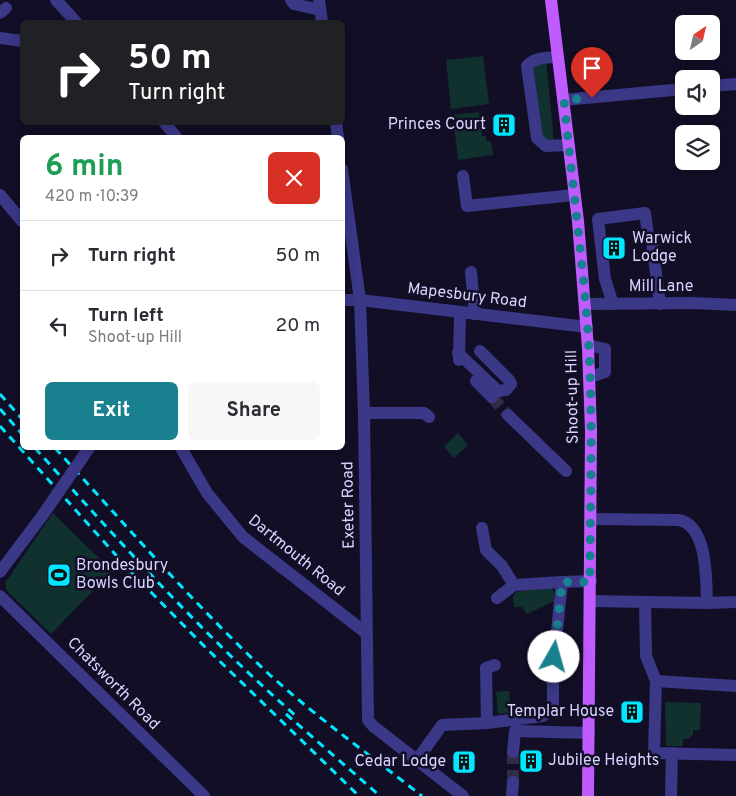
<!DOCTYPE html>
<meta charset="utf-8">
<style>
body{margin:0;font-family:Overpass,sans-serif;background:#f7f7f7;color:#2b2b33;height:100vh;display:flex;flex-direction:column;font-size:19px;white-space:nowrap}
*{box-sizing:border-box;margin:0}
p{font-size:16px;color:#7c7c81}
.icon{flex:none;width:28px;height:28px;fill:none;stroke:currentColor;stroke-width:2;stroke-linecap:round;stroke-linejoin:round}
.map{position:relative;flex:1;overflow:hidden}
.side{position:absolute;left:20px;top:135px;width:325px;height:315px;display:flex;flex-direction:column;background:#fff;border-radius:8px;box-shadow:0 2px 12px #0003}
.side>*{flex:none}
.top-card{position:absolute;left:20px;top:20px;width:325px;height:105px;border-radius:8px;box-shadow:0 2px 12px #0003;background:#202124;color:#fff;overflow:hidden}
.needle{width:32px;rotate:34deg}
.fabs{position:absolute;left:675px;top:15px;display:grid;gap:10px}
.fabs a{display:grid;place-items:center;width:45px;height:45px;border-radius:8px;background:#fff;box-shadow:0 2px 12px #0003;font-size:25px}
.pin{position:absolute;display:grid;place-items:center;width:42px;height:42px;color:#fff;margin:-51px -21px;border-radius:50% 50% 50% 0;rotate:-45deg;box-shadow:0 0 5px #0007}
.pin .icon{rotate:45deg}
.me{position:absolute;width:55px;margin:-28px;rotate:7deg;stroke-linejoin:round;filter:drop-shadow(0 0 4px #0008)}
.turn{display:flex;align-items:center;gap:18px;height:105px;padding:0 25px;font-size:22px}
.turn .icon{width:65px;height:65px;stroke-width:2.5}
.turn b{display:block;font-size:35px;line-height:42px}
.round{display:grid;place-items:center;flex:none;width:52px;height:52px;border-radius:8px;background:#f7f7f7}
.headline{display:flex;align-items:center;justify-content:space-between;height:85px;padding:0 25px}
h1{font-size:30px;font-weight:700;line-height:38px;color:#1e9e55}
.primary-button{display:flex;gap:10px;margin-top:auto;padding:10px 25px}
.primary-button a{flex:1;height:58px;border-radius:8px;background:#18808f;color:#fff;font-size:20px;font-weight:700;line-height:58px;text-align:center}
.primary-button a+a{background:#f7f7f7;color:#2b2b33}
ul{padding:0;list-style:none}
li{display:flex;align-items:center;gap:15px;height:70px;padding:0 25px;border-top:1px solid #e1e1e2}
li div{flex:1}
li b{display:block;font-size:19px}
li em{font-style:normal}
.map>svg:first-child{display:block}
</style>
<div class="map">
<svg width="736" height="796" viewBox="0 0 736 796">
<rect width="100%" height="100%" fill="#120e26"/>
<!-- green -->
<g fill="#11312f">
<path d="M483 56 489 104 451 109 446 60Z"/>
<path d="M546 59 554 142H549L541 135 533 65Z"/>
<path d="M479 112 482 136H486V141H491L493 155 458 160 453 115Z"/>
<path d="M458 433 468 445 454 458 444 447Z"/>
<path d="M53 513 112 571 51 634 7 591 5 583Z"/>
<path d="M551 585 554 593V601L527 614 522 607H514L513 596 516 592Z"/>
<path d="M509 691 511 713 498 714 496 692Z"/>
<path d="M665 702 701 703 700 730H693V735L688 739H683V746H666Z"/>
</g>
<g fill="none" stroke-linecap="round" stroke-linejoin="round">
<!-- minor-tunnel -->
<g stroke="#302c47" stroke-width="12" stroke-dasharray="12 6" stroke-linecap="butt">
<path d="M492 397 508 415"/>
<path d="M513 782V752"/>
</g>
<!-- minor -->
<g stroke="#3a3887" stroke-width="12">
<path d="M56 0 76 22"/>
<path d="M291 0 294 4 320 10"/>
<path d="M319 0 322 22"/>
<path d="M0 13 6 8"/>
<path d="M0 38 22 41"/>
<path d="M557 57C546 58 535 57 527 66L537 138 546 146 569 145"/>
<path d="M711 86 736 84"/>
<path d="M563 100 684 89"/>
<path d="M164 122 177 138"/>
<path d="M336 122 338 138"/>
<path d="M342 169 360 300 364 413 368 720 373 726 463 796"/>
<path d="M463 176 467 206 574 195"/>
<path d="M0 195 22 221"/>
<path d="M471 272 475 314"/>
<path d="M342 300H360L587 327"/>
<path d="M586 304 692 303 736 305"/>
<path d="M613 304 605 279 598 219 645 213 648 234 652 242 660 304"/>
<path d="M588 345 605 349V372L590 377"/>
<path d="M458 353 498 391 506 390 511 384 509 380 480 351"/>
<path d="M459 360 460 312"/>
<path d="M476 381 492 397"/>
<path d="M364 413H424L429 417"/>
<path d="M508 415 566 471"/>
<path d="M181 448 207 493 243 537 366 633"/>
<path d="M591 519 679 520C708 526 706 580 707 603"/>
<path d="M482 528 486 550 502 566 514 585"/>
<path d="M0 572 42 516"/>
<path d="M0 596 204 796"/>
<path d="M497 598 514 585 562 582"/>
<path d="M590 601 707 603 736 602"/>
<path d="M645 602 646 656 656 681 654 753 736 755"/>
<path d="M656 681 736 686"/>
<path d="M487 723 486 668 495 665"/>
<path d="M513 752 515 731 589 733"/>
<path d="M417 760 442 725 487 723 543 716 553 705V670L562 582 591 581"/>
<path d="M512 796 513 782"/>
<path d="M671 796 672 753"/>
</g>
<!-- major -->
<path stroke="#c05bff" stroke-width="12" d="M551 0 578 221 588 348 591 431 588 796"/>
<!-- rail -->
<g stroke="#00e7ff" stroke-width="3" stroke-dasharray="8 6" stroke-linecap="butt">
<path d="M0 394 22 419"/>
<path d="M0 409 22 434"/>
<path d="M0 426 133 574 204 646 359 796"/>
<path d="M35 448C118 540 202 634 296 716"/>
<path d="M55 448C126 525 194 605 271 676 319 719 371 756 422 796"/>
<path d="M286 714 380 796"/>
</g>
<!-- minor-bridge -->
<path stroke="#3a3887" stroke-width="12" d="M42 516 89 448"/>
</g>
<g fill="none" stroke-linecap="round" stroke-linejoin="round">
<!-- route -->
<path stroke="#18808f" stroke-width="9" stroke-dasharray="0 16.2" d="M554 657 562 582H590C590 504 593 427 589 350 584 266 572 184 564 100L592 98"/>
</g>
<!-- icons -->
<defs>
<g id="building-square" transform="scale(1.25)"><rect x="-9" y="-9" width="18" height="18" rx="4" fill="#00e7ff" stroke="#120e26"/><path d="M-4-6H4V6H1V3H-1V6H-4ZM-2.5-4.3h1.7v1.8h-1.7ZM.8-4.3h1.7v1.8H.8ZM-2.5-1h1.7V.8h-1.7ZM.8-1h1.7V.8H.8Z" fill="#111"/></g>
<g id="stadium-square" transform="scale(1.25)"><rect x="-9" y="-9" width="18" height="18" rx="4" fill="#00e7ff" stroke="#120e26"/><path d="M0-5a6.5 5 0 1 0 0 10a6.5 5 0 1 0 0-10ZM-3.5-1.8h7v3.6h-7Z" fill="#111"/></g>
</defs>
<g fill-rule="evenodd">
<use href="#building-square" x="504" y="125"/>
<use href="#building-square" x="614" y="248"/>
<use href="#stadium-square" x="59" y="575"/>
<use href="#building-square" x="632" y="712"/>
<use href="#building-square" x="531" y="761"/>
<use href="#building-square" x="464" y="762"/>
</g>
<g text-anchor="middle" dominant-baseline="central" stroke-width="5" stroke-linejoin="round" paint-order="stroke">
<!-- poi labels -->
<g font-size="16" fill="#d8d4ff" stroke="#120e26" text-anchor="end">
<text x="486" y="125">Princes Court</text>
<text x="632" y="239" text-anchor="start">Warwick<tspan x="632" dy="18">Lodge</tspan></text>
<text x="76" y="566" text-anchor="start">Brondesbury<tspan x="76" dy="18">Bowls Club</tspan></text>
<text x="614" y="712">Templar House</text>
<text x="548" y="761" text-anchor="start">Jubilee Heights</text>
<text x="446" y="762">Cedar Lodge</text>
</g>
<!-- street labels -->
<g font-size="16" fill="#d8d4ff" stroke="#120e26">
<text x="661" y="287">Mill Lane</text>
<text transform="translate(467 296) rotate(7)">Mapesbury Road</text>
<text transform="translate(573 397) rotate(-91)">Shoot-up Hill</text>
<text transform="translate(349 505) rotate(-91)">Exeter Road</text>
<text transform="translate(296 556) rotate(39)">Dartmouth Road</text>
<text transform="translate(113 684) rotate(45)">Chatsworth Road</text>
</g>
</g>
</svg>
<div class="fabs">
<a><svg class="needle" viewBox="-14 -14 28 28"><path d="M0-13l5 13h-10z" fill="#e53935"/><path d="M0 13l5-13h-10z" fill="#7c7c81"/></svg></a>
<a><svg class="icon" aria-label="sound" viewBox="0 0 24 24"><path d="M4 9h4l5-4v14l-5-4H4zM17 9q2 3 0 6"/></svg></a>
<a><svg class="icon" aria-label="layers" viewBox="0 0 24 24"><path d="M12 4l9 5-9 5-9-5zM3 14l9 5 9-5"/></svg></a>
</div>
<div class="pin" style="left:592px;top:98px;background:#d93025"><svg class="icon" aria-label="arrive" viewBox="0 0 24 24"><path d="M6 21V4h12l-3 4 3 4H6"/></svg></div>
<svg class="me" style="left:554px;top:657px" viewBox="-20 -20 40 40"><circle r="19" fill="#fff"/><path d="M0-13L10 11 0 6-10 11z" fill="#18808f"/></svg>
<div class="top-card">
<div class="turn"><svg class="icon" aria-label="right" viewBox="0 0 24 24"><path d="M7 20v-9h11M14 6l5 5-5 5"/></svg><div><b>50 m</b>Turn right</div></div>
</div>
<section class="side">
<div class="headline"><div><h1>6 min</h1><p>420 m · 10:39</p></div><a class="round" style="background:#d93025;color:#fff"><svg class="icon" aria-label="close" viewBox="0 0 24 24"><path d="M6 6l12 12M18 6L6 18"/></svg></a></div>
<ul>
<li><svg class="icon" aria-label="right" viewBox="0 0 24 24"><path d="M7 20v-9h11M14 6l5 5-5 5"/></svg><div><b>Turn right</b></div><em>50 m</em></li>
<li><svg class="icon" aria-label="left" viewBox="0 0 24 24"><path d="M17 20v-9H6M10 6l-5 5 5 5"/></svg><div><b>Turn left</b><p>Shoot-up Hill</p></div><em>20 m</em></li>
</ul>
<div class="primary-button"><a>Exit</a><a>Share</a></div>
</section>
</div>
